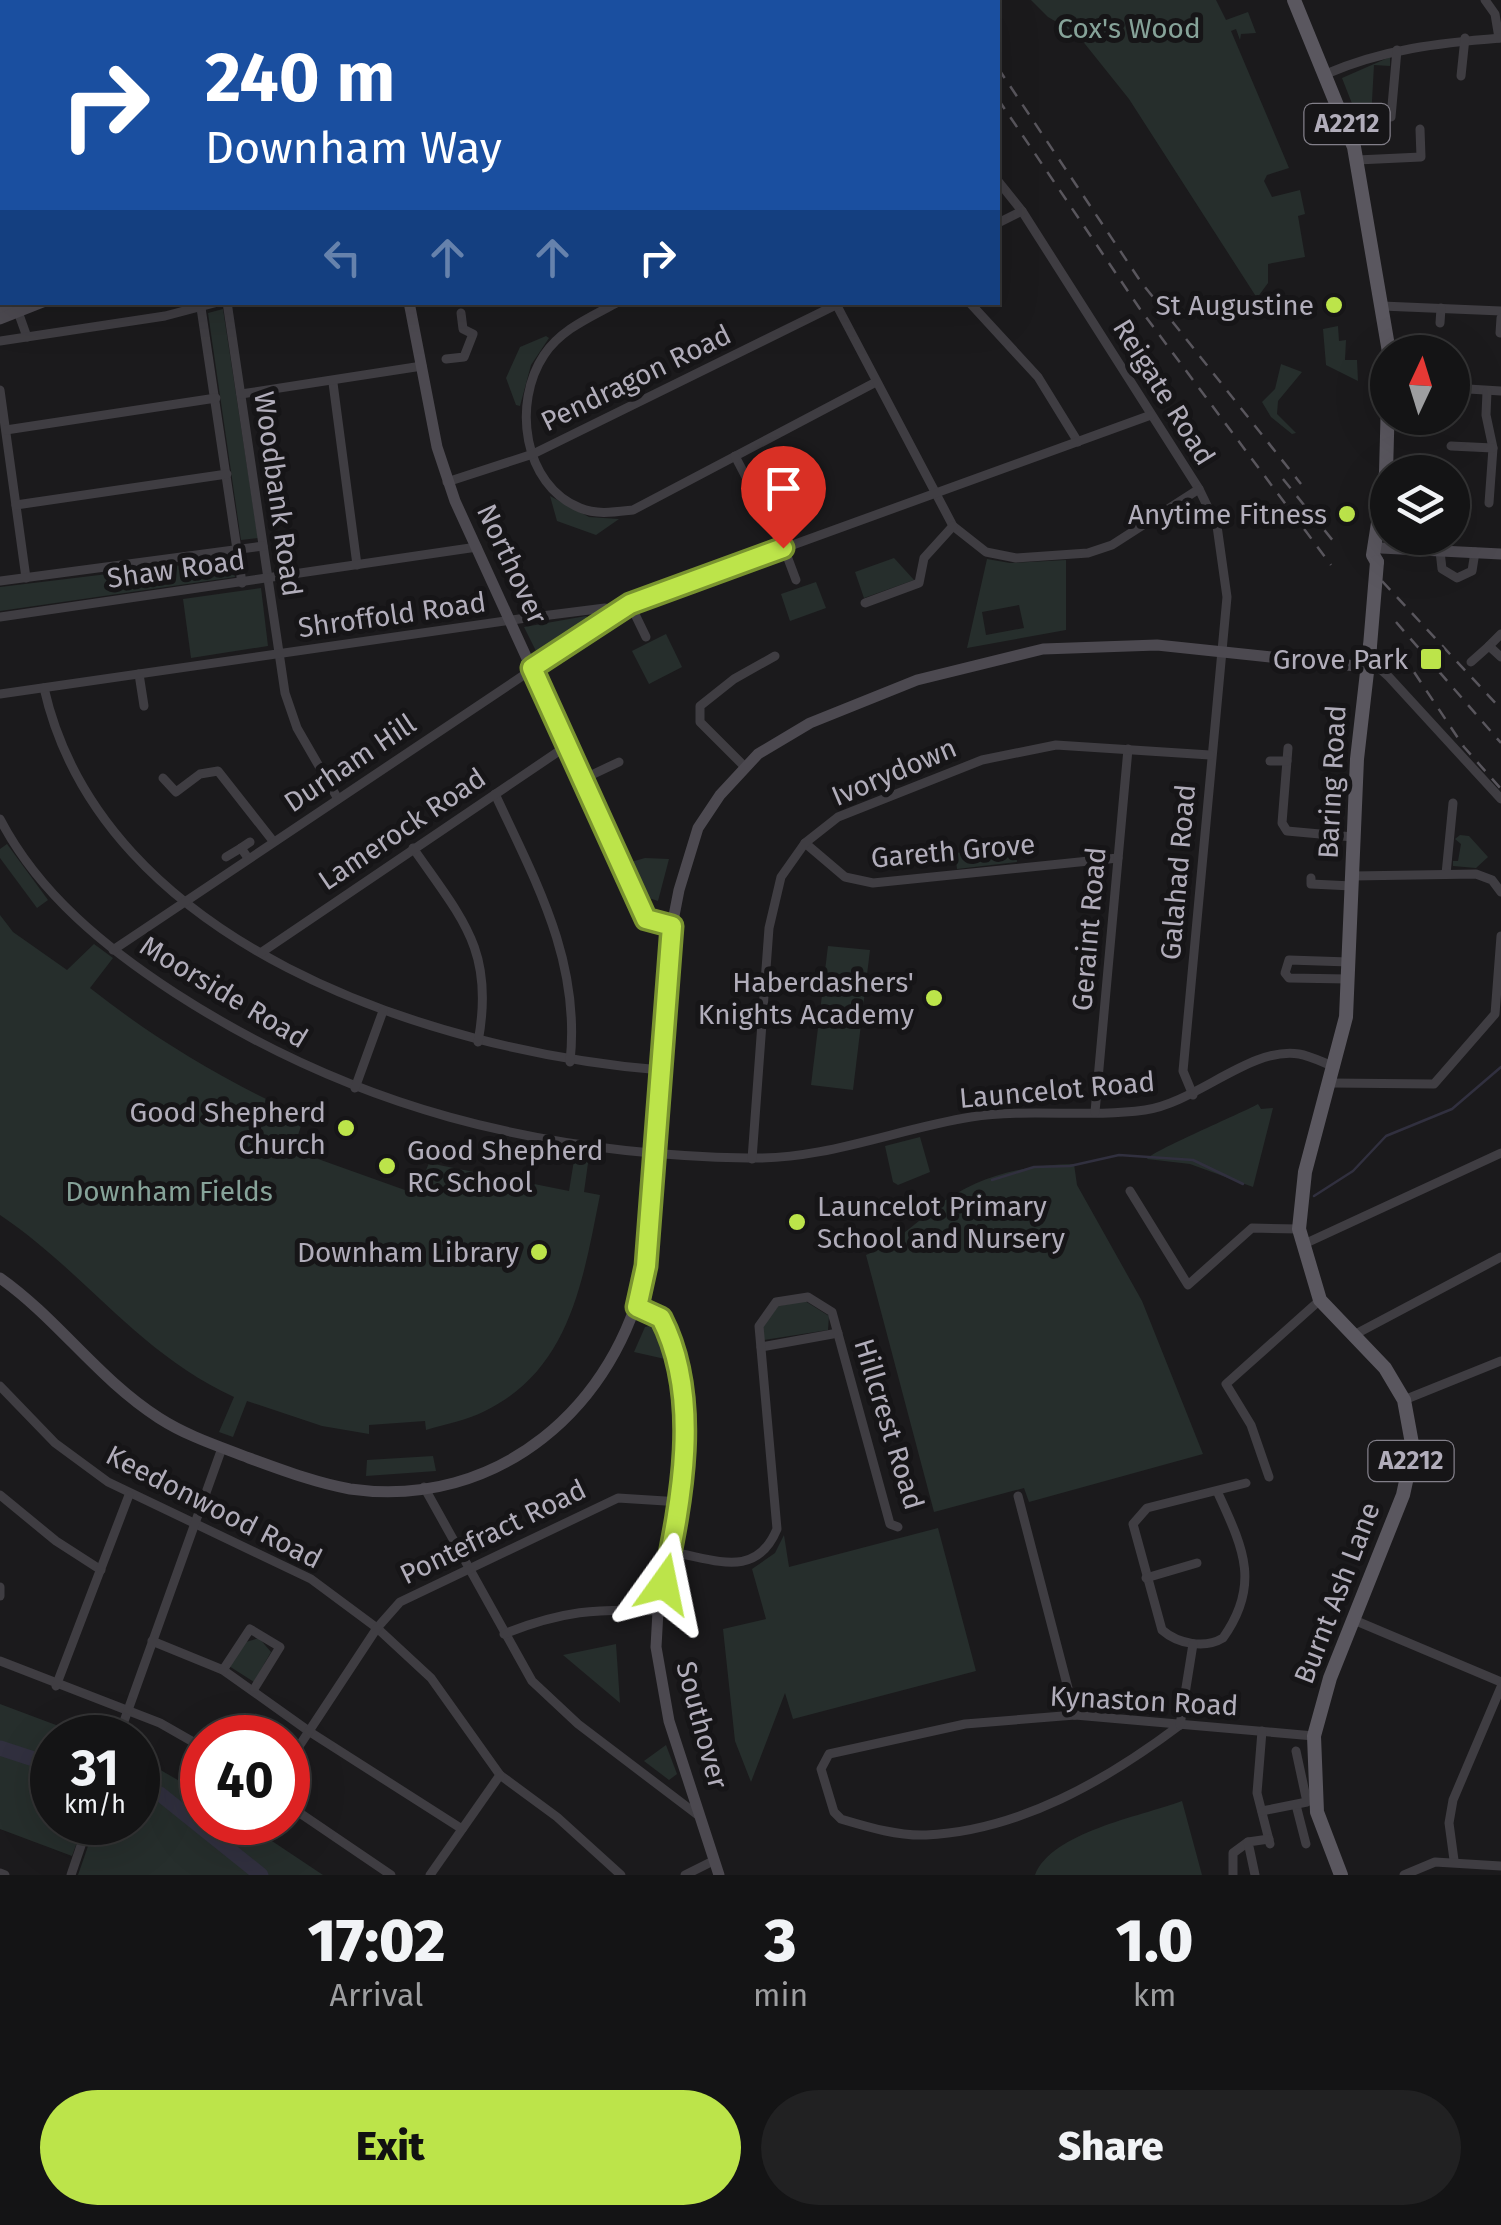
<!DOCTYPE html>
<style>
body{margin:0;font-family:"Fira Sans",sans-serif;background:#212122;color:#f1f3f6;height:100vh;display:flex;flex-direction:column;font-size:38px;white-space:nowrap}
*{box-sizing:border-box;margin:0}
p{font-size:32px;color:#9d9ea0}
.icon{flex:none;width:55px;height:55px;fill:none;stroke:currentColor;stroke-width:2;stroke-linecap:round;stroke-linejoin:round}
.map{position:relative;height:1875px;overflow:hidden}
.details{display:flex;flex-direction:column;background:#141415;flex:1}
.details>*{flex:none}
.banner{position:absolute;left:0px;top:0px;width:1000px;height:305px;box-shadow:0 10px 40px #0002,0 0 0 2px #333334;background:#1a4fa0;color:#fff;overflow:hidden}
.needle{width:65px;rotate:4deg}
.controls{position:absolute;left:1370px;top:335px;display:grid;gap:20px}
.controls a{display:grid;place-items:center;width:100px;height:100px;border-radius:50%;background:#141415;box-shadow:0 10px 40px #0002,0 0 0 2px #333334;font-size:50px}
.speed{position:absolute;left:30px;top:1715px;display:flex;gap:20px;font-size:50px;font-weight:700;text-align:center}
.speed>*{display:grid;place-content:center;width:130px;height:130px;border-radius:50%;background:#141415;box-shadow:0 10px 40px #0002,0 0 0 2px #333334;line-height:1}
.speed small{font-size:25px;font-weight:400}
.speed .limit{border:15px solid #d22;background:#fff;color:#111}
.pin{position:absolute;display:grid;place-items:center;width:85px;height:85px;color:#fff;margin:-102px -42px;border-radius:50% 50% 50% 0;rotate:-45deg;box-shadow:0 0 10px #0007}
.pin .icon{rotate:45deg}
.me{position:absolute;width:110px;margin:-55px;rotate:12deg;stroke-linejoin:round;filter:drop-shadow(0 0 8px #0008)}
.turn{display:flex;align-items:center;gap:35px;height:210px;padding:0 40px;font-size:45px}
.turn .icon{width:130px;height:130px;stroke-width:2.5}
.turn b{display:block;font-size:70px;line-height:85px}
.lanes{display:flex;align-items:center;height:95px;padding:0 40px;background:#0003;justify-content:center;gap:50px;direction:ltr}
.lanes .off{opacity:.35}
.eta{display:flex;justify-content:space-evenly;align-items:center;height:170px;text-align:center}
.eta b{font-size:60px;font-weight:800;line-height:70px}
.primary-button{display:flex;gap:20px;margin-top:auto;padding:20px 40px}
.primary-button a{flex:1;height:115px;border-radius:60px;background:#bce44a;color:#111;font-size:40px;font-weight:800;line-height:115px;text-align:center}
.primary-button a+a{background:#212122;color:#f1f3f6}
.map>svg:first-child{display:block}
</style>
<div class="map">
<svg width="1501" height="1875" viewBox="0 0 1501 1875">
<rect width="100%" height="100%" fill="#1b1a1c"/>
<!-- green -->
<g fill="#262e2c" fill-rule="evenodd">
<path d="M347 0H920L922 2H348Z"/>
<path d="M1031 0H1216L1226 20 1248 12 1256 33 1241 34 1240 40 1236 29 1231 31 1289 168 1267 175 1264 181 1272 197 1300 190 1305 214 1298 216 1305 257 1268 264V283L1257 298 1129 99 1077 34 1048 17Z"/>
<path d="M1390 57V66L1374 65 1371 119 1382 125 1360 124 1342 78Z"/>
<path d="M223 309 258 538 241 540 208 313Z"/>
<path d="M1338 326 1339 341 1346 340 1345 360H1357L1358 381 1326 365 1323 329Z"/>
<path d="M546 336 549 338 531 365 520 406 516 405 506 378 520 347Z"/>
<path d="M1281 364 1302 372 1278 401 1277 414 1296 433 1292 434 1271 417 1262 402 1275 389Z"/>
<path d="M550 496 589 517 619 519 596 535 557 521Z"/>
<path d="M894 558 914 580 864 598 855 572Z"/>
<path d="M232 559 235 577 0 611V587Z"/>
<path d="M987 559 1010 563 1066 560V630L967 648ZM1019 605 1024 628 986 635 982 612Z"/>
<path d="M816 582 826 608 790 621 781 594Z"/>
<path d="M261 588 268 646 191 658 183 599Z"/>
<path d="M586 616 591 621 543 655 537 653 524 627Z"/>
<path d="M666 634 682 667 649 684 632 651Z"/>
<path d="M1460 835 1469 836 1488 857 1476 868 1453 866V861H1458L1461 844 1455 839Z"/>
<path d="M7 844 48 900 37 908 0 858V849Z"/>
<path d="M1016 847 1017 862 957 869 955 853Z"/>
<path d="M645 858 669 859 658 901 646 897 631 862Z"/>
<path d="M0 915 13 932 67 970 94 944 113 958 90 988C157 1041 227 1082 304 1117L293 1150 416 1194 429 1163 569 1191 575 1154 589 1156 584 1192 600 1195C583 1279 571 1369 485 1411 467 1420 446 1424 426 1430L425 1421 369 1425V1434L322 1426 247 1401 233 1437 219 1432 234 1397C137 1352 87 1274 0 1215Z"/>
<path d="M828 946 870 950 853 1090 811 1085Z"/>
<path d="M1258 1104 1261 1109 1273 1108 1253 1187 1190 1164 1147 1159C1152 1151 1240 1114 1258 1104Z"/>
<path d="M920 1137 930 1172 898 1185 893 1182 885 1146Z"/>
<path d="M1074 1164 1077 1185 1142 1301 1203 1454 1029 1502 1024 1488 934 1512 866 1255C892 1245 915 1224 936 1207 977 1176 1024 1165 1074 1164Z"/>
<path d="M805 1301 829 1316 828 1330 764 1340 762 1328 778 1306Z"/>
<path d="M653 1325 665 1359 634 1352 645 1327Z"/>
<path d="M433 1456 436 1471 366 1476 367 1460Z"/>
<path d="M938 1528 976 1671 793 1719 785 1693 751 1782 735 1741 723 1629 766 1619 752 1569 775 1553 784 1535 789 1567Z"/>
<path d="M259 1638 271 1652 254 1682 229 1666 246 1642Z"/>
<path d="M616 1644 620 1703 563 1655Z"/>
<path d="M0 1704 88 1737 52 1738V1822L84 1823 72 1856 0 1829Z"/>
<path d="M666 1745 677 1774 669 1780 644 1761Z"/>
<path d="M138 1757 202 1794V1822L245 1823 323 1875H78L96 1823 138 1822Z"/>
<path d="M1182 1801 1202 1875H1035C1052 1832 1139 1817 1182 1801Z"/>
</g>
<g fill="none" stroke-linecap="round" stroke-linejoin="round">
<!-- stream -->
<g stroke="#31303f" stroke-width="2.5">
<path d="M992 1180 1034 1167 1070 1166 1119 1155 1193 1160 1243 1184"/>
<path d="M1314 1196 1353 1171 1386 1136 1452 1109 1501 1067"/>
</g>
<!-- river -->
<g stroke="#31303f" stroke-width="15">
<path d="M0 1748 52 1765"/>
<path d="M138 1781 146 1786"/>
<path d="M160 1794 261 1875"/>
</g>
<!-- street -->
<g stroke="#3f3d42" stroke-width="9">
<path d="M83 0V2"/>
<path d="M191 0V2"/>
<path d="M1485 0 1495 14 1499 38"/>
<path d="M1326 74C1384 49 1439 43 1501 38"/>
<path d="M1461 76 1465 38"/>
<path d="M0 94 2 102"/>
<path d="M1391 117 1397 50"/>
<path d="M1357 160 1421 157 1420 129"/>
<path d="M998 181 1022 211 1199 489 1217 526 1227 597 1183 1071 1193 1095"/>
<path d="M0 183 2 180"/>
<path d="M998 223 1022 211"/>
<path d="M227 302 285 693 297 728 338 799"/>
<path d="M618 302C591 317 561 329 544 355 512 403 523 485 580 508 597 515 615 512 633 510L876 382"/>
<path d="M835 302 953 526 986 552 1016 558 1088 553 1112 545 1199 489"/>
<path d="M969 302 1038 377 1078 442"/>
<path d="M16 306 27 337"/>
<path d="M1382 306 1501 311"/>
<path d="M201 308 242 583"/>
<path d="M1440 323 1441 308"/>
<path d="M1500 333 1501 318"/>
<path d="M0 341 165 316 218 302"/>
<path d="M446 359 464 357 473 334 463 329 461 313"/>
<path d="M333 383 357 565"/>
<path d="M1452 388 1501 391"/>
<path d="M0 390 26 578"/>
<path d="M1487 391 1486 415 1493 448 1489 503"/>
<path d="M241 394 422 366"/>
<path d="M6 430 216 398"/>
<path d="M1451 446 1493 448"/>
<path d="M735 456 783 548"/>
<path d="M447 482 533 454 840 303"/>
<path d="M16 505 227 474"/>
<path d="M784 548 796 580"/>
<path d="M1440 551 1442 569 1457 578 1472 571 1475 552"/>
<path d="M0 581 263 546"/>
<path d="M865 603 919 583 924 558 953 526"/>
<path d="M630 604 646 637"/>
<path d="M0 617 477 547"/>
<path d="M1501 634 1489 646 1501 657"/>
<path d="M1471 662 1489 646"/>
<path d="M1366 665 1379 668 1389 677 1501 799"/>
<path d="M139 674 144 706"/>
<path d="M44 688C102 944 430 1051 661 1070"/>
<path d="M0 694 526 618 605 608 613 615"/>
<path d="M1288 748 1282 823 1287 831 1353 837"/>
<path d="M1270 761H1287"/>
<path d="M745 767 700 722V706L734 679 775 656"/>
<path d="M163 778 176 792 200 774 218 771 273 841"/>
<path d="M583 779 619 762"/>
<path d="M495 794C536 882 581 962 570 1062"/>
<path d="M0 819C39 894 106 948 175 993 353 1108 538 1154 748 1158 826 1160 896 1129 971 1117 1029 1108 1087 1118 1145 1110 1196 1103 1251 1046 1299 1054 1311 1056 1324 1063 1335 1067"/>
<path d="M805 843 845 877 873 883 1118 858"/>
<path d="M413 848C463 920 495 951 478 1042"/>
<path d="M226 857 241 848"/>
<path d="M248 858 241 848 250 842"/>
<path d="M1446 874 1453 803"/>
<path d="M1353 876 1476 874 1492 880 1501 892"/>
<path d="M1311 878V884L1352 886"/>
<path d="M113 950 630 604 1151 415"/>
<path d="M262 952 568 745"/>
<path d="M1348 979 1289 978 1285 973 1289 960 1349 962"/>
<path d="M1331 1083 1434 1084 1495 1014 1501 936"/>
<path d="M355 1088 383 1011"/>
<path d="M1095 1112 1128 749"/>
<path d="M752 1159 769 928 781 877 805 843 838 817 982 760 1056 745 1210 755"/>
<path d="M1130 1191 1188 1285 1252 1228 1299 1229"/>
<path d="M1302 1245 1501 1153"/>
<path d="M1352 1336 1501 1257"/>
<path d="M761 1347 838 1333"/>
<path d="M0 1386 55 1443 108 1482 311 1579 377 1628 431 1678 500 1775 557 1817 621 1875"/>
<path d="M1404 1400 1501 1361"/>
<path d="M1269 1477 1251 1425 1226 1384 1320 1300"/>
<path d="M424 1487 532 1681 578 1724 699 1816"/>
<path d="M1217 1491C1242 1546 1262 1583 1223 1638 1205 1649 1178 1644 1162 1630L1133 1524 1147 1508 1246 1483"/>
<path d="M0 1495 56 1541 101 1570"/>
<path d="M1018 1496 1075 1715"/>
<path d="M671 1552C715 1559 756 1580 777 1529L759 1326 776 1302 808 1297 832 1312 890 1524 898 1527"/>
<path d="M1146 1578 1197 1563"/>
<path d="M0 1587V1596"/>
<path d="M1354 1620 1501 1682"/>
<path d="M504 1634C561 1611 597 1608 658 1611"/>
<path d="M152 1641 223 1670 310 1732 462 1829"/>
<path d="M0 1661 160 1723 202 1747"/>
<path d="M223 1670 250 1629 280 1647 254 1689"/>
<path d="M56 1686 129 1495"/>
<path d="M1180 1725C1107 1780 1019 1831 926 1835 897 1836 868 1827 841 1819L834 1812 821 1769 829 1754 965 1724 1075 1715 1314 1736"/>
<path d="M1180 1725 1193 1644"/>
<path d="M1262 1731 1257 1793 1270 1844"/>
<path d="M118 1738 222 1448"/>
<path d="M288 1763 377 1628 400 1602 618 1498 681 1502"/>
<path d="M288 1805 391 1875"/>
<path d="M1296 1805 1306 1844"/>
<path d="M1262 1811 1307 1802 1296 1751"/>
<path d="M1454 1860 1449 1823 1453 1800 1501 1687"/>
<path d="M0 1873 5 1875"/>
<path d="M71 1875 89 1822"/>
<path d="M430 1875 500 1775"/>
<path d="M685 1875 713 1861"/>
<path d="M1233 1875V1853L1248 1842"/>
<path d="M1255 1875 1248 1842 1269 1839"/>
<path d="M1404 1875 1435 1862 1501 1866"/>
</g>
<!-- secondary -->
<g stroke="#4c4950" stroke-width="11">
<path d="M327 0 328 2"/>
<path d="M409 302 437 447 455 501 646 919 672 926"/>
<path d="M0 309 16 302"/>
<path d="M0 319 43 302"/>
<path d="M1381 548 1501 554"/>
<path d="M0 1278C58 1319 98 1379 159 1418 187 1436 218 1446 249 1458 282 1470 316 1483 350 1489 498 1510 618 1406 646 1266L672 926 679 890 698 828 720 795 758 754 810 723 917 680 1043 649 1157 645 1366 667"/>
<path d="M637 1307 661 1318 679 1387 684 1459 681 1502 658 1611 656 1647 669 1721 719 1875"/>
</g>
<!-- primary -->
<g stroke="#5a575f" stroke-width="14">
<path d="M1294 0 1354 147 1389 352"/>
<path d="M1377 562 1373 555 1386 472 1388 400"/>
<path d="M1341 1875 1317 1812 1314 1736 1330 1678 1403 1495 1413 1449 1404 1400 1385 1368 1320 1300 1299 1229 1305 1172 1346 1017 1357 759 1370 646"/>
</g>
<!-- rail -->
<g stroke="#59565d" stroke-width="2.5" stroke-dasharray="12 10" stroke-linecap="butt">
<path d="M934 0 936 2"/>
<path d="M952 0 954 2"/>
<path d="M998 68 1141 282 1301 484"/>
<path d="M998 99 1140 309 1331 565"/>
<path d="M1283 479 1334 542"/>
<path d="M1382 581 1501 709"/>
<path d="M1396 622 1501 743"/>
<path d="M1402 654 1464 747 1501 789"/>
</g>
<!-- primary-bridge -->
<path stroke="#5a575f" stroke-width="14" d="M1370 646 1377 562"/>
</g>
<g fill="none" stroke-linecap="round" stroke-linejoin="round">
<!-- route casing -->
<g stroke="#7a9430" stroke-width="25">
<path id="route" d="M664 1584C681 1501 702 1398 661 1318L637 1307 646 1266 672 926 646 919 532 668 630 604 783 548"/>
</g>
<!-- route -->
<use href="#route" stroke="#bce44a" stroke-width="18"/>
</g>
<!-- markers -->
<g fill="#bce44a" stroke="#161517" stroke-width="4">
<circle cx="1334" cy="305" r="10"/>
<circle cx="1347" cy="514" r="10"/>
<rect x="1419" y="647" width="24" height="24" rx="5"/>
<circle cx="934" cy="998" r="10"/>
<circle cx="346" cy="1128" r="10"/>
<circle cx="387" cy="1166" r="10"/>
<circle cx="797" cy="1222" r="10"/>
<circle cx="539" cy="1252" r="10"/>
</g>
<g text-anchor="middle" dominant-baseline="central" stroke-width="10" stroke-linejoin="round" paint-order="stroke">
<!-- shield labels -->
<g fill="#161517" stroke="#827f89" stroke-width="2.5">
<rect x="1304.5" y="104" width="85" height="40" rx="8"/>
<rect x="1368.5" y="1441" width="85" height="40" rx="8"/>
</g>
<g font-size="25" font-weight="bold" fill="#b1adba">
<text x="1347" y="124">A2212</text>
<text x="1411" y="1461">A2212</text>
</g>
<!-- park labels -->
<g font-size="28" fill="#86a399" stroke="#161517">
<text x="1129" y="28">Cox's Wood</text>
<text x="169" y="1191">Downham Fields</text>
</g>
<!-- poi labels -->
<g font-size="28" fill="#b1adba" stroke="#161517" text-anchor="end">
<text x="1314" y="305">St Augustine</text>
<text x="1327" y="514">Anytime Fitness</text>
<text x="1408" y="659">Grove Park</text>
<text x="914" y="982">Haberdashers'<tspan x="914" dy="32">Knights Academy</tspan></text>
<text x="326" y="1112">Good Shepherd<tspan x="326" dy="32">Church</tspan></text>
<text x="407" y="1150" text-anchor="start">Good Shepherd<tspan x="407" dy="32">RC School</tspan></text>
<text x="817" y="1206" text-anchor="start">Launcelot Primary<tspan x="817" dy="32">School and Nursery</tspan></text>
<text x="519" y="1252">Downham Library</text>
</g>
<!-- street labels -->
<g font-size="28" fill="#b1adba" stroke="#161517">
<text transform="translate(636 378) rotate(-26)">Pendragon Road</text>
<text transform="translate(1164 392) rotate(58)">Reigate Road</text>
<text transform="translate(278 494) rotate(82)">Woodbank Road</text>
<text transform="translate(512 564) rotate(65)">Northover</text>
<text transform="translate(176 569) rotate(-8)">Shaw Road</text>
<text transform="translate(392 615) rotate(-8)">Shroffold Road</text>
<text transform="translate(350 763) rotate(-34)">Durham Hill</text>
<text transform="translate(894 772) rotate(-23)">Ivorydown</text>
<text transform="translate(1332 782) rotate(-87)">Baring Road</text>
<text transform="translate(402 829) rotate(-34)">Lamerock Road</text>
<text transform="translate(953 851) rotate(-5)">Gareth Grove</text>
<text transform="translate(1178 872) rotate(-85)">Galahad Road</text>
<text transform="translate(1089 929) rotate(-85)">Geraint Road</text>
<text transform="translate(224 992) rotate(31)">Moorside Road</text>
<text transform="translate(1057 1090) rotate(-5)">Launcelot Road</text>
<text transform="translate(889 1424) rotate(73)">Hillcrest Road</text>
<text transform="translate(214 1507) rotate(27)">Keedonwood Road</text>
<text transform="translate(493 1532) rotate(-26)">Pontefract Road</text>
<text transform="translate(1337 1593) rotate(-69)">Burnt Ash Lane</text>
<text transform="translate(1144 1701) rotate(3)">Kynaston Road</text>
<text transform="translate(702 1725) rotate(75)">Southover</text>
</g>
</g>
</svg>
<div class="controls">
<a><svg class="needle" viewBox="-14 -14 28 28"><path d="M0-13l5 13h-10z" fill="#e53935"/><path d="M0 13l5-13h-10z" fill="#9d9ea0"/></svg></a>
<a><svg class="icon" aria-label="layers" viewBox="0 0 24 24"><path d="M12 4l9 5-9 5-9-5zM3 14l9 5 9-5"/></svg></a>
</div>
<div class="speed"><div>31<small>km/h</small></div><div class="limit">40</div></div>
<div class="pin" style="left:783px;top:548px;background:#d93025"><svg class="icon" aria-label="arrive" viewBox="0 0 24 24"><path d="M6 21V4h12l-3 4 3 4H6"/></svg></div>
<svg class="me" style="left:664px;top:1584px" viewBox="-20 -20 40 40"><path d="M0-17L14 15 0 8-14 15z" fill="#bce44a" stroke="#fff" stroke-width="4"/></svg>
<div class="banner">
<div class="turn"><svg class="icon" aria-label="right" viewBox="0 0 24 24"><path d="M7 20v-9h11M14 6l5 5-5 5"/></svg><div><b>240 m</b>Downham Way</div></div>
<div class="lanes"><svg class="icon off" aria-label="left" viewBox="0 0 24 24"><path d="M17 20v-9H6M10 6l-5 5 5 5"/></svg><svg class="icon off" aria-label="ahead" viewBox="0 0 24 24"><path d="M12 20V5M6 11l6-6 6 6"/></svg><svg class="icon off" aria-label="ahead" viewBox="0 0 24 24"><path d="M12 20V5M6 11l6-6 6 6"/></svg><svg class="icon" aria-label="right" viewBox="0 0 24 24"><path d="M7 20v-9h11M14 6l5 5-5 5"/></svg></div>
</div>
</div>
<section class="details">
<div class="eta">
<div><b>17:02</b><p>Arrival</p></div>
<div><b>3</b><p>min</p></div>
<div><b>1.0</b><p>km</p></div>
</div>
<div class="primary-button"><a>Exit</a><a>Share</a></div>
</section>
